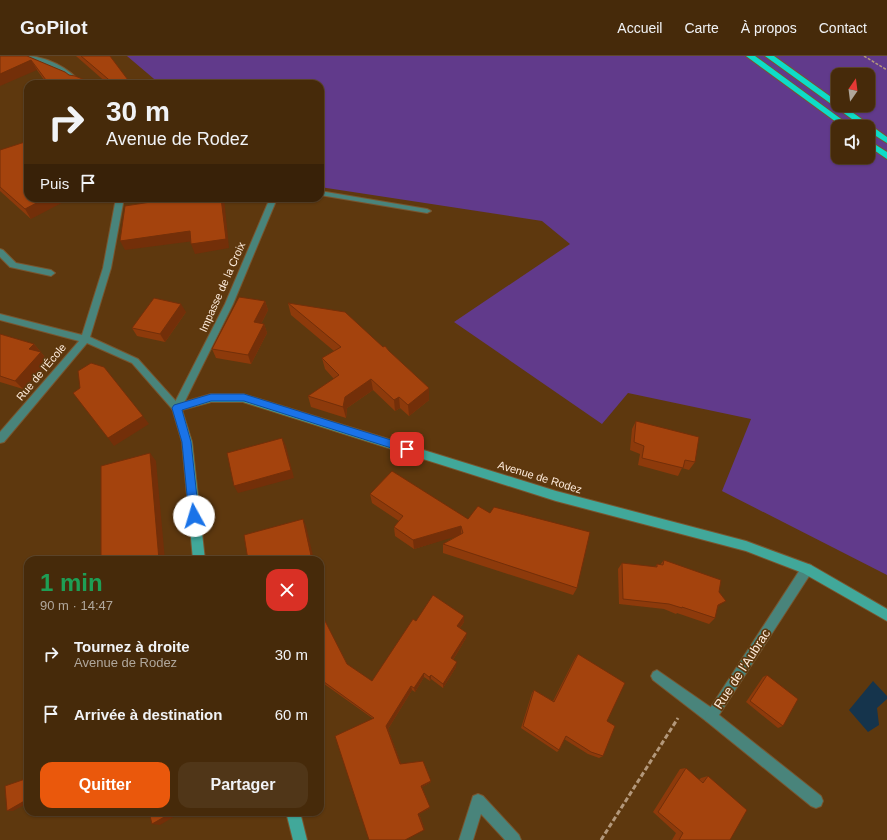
<!DOCTYPE html>
<html lang="fr">
<meta charset="utf-8">
<style>
body{margin:0;font-family:Arial,sans-serif;background:#503618;color:#f1f3f6;height:100vh;display:flex;flex-direction:column;font-size:15px;white-space:nowrap}
*{box-sizing:border-box;margin:0}
p{font-size:13px;color:#b0a79c}
.icon{flex:none;width:22px;height:22px;fill:none;stroke:currentColor;stroke-width:2;stroke-linecap:round;stroke-linejoin:round}
.map{position:relative;flex:1;overflow:hidden}
.details{position:absolute;left:24px;top:500px;width:300px;height:260px;display:flex;flex-direction:column;background:#462a0a;border-radius:12px;box-shadow:0 1px 3px #0004,0 0 0 1px #5e462b}
.details>*{flex:none}
.top-card{position:absolute;left:24px;top:24px;width:300px;height:122px;border-radius:12px;box-shadow:0 1px 3px #0004,0 0 0 1px #5e462b;background:#462a0a;color:#f1f3f6;overflow:hidden}
.needle{width:26px;rotate:14deg}
.tools{position:absolute;left:831px;top:12px;display:grid;gap:8px}
.tools a{display:grid;place-items:center;width:44px;height:44px;border-radius:8px;background:#462a0a;box-shadow:0 1px 3px #0004,0 0 0 1px #5e462b;font-size:20px}
.pin{position:absolute;display:grid;place-items:center;width:34px;height:34px;color:#fff;margin:-17px;border-radius:8px;box-shadow:0 2px 6px #0006}
.me{position:absolute;width:44px;margin:-22px;rotate:354deg;stroke-linejoin:round;filter:drop-shadow(0 0 3px #0008)}
.turn{display:flex;align-items:center;gap:14px;height:84px;padding:0 16px;font-size:18px}
.turn .icon{width:52px;height:52px;stroke-width:2.5}
.turn b{display:block;font-size:28px;line-height:34px}
.then{display:flex;align-items:center;height:38px;padding:0 16px;background:#0003;gap:8px;font-size:15px}
.round{display:grid;place-items:center;flex:none;width:42px;height:42px;border-radius:12px;background:#503618}
.head{display:flex;align-items:center;justify-content:space-between;height:68px;padding:0 16px}
h1{font-size:24px;font-weight:600;line-height:30px;color:#1e9e55}
.cta{display:flex;gap:8px;margin-top:auto;padding:8px 16px}
.cta a{flex:1;height:46px;border-radius:12px;background:#ea580c;color:#fff;font-size:16px;font-weight:600;line-height:46px;text-align:center}
.cta a+a{background:#503618;color:#f1f3f6}
ul{padding:0;list-style:none}
li{display:flex;align-items:center;gap:12px;height:60px;padding:0 16px}
li div{flex:1}
li b{display:block;font-size:15px}
li em{font-style:normal}
header{display:flex;align-items:center;gap:24px;box-sizing:border-box;height:56px;padding:0 20px;background:#462a0a;border-bottom:1px solid #5e462b}
header strong{font-size:19px}
nav{display:flex;gap:22px;margin-inline-start:auto;font-size:14px}
.map>svg:first-child{display:block}
</style>
<header>
<strong>GoPilot</strong>
<nav><a>Accueil</a><a>Carte</a><a>À propos</a><a>Contact</a></nav>
</header>
<div class="map">
<svg width="887" height="784" viewBox="0 0 887 784">
<rect width="100%" height="100%" fill="#5e380e"/>
<!-- green -->
<path fill="#613a8b" fill-rule="evenodd" d="M127 0H887V519L722 435 751 363 628 337 602 368 454 266 570 188 542 165 320 131V28H160ZM838 19H868V49H838ZM838 71H868V101H838Z"/>
<!-- water -->
<path fill="#15344c" d="M873 625 887 640V643L877 652 879 669 868 676 849 654Z"/>
<g fill="none" stroke-linecap="round" stroke-linejoin="round">
<!-- lane casing -->
<g stroke="#78552f" stroke-width="2">
<g id="lane">
<path d="M320 135 427 153 431 155 427 157 320 139Z"/>
<path d="M270 142H280L276 145 233 248 180 355H174L172 352 225 248Z"/>
<path d="M0 193 3 194 16 207 51 214 55 217 51 220 10 211 0 201Z"/>
<path d="M657 614 716 655 717 660 716 665 711 666 706 665 653 624 651 620 653 616Z"/>
</g>
</g>
<!-- street casing -->
<g stroke="#78552f" stroke-width="2">
<g id="street">
<path d="M26 0C46 0 69 12 82 28H75L60 15Z"/>
<path d="M116 142H124L111 212 90 281 138 303 182 352 180 355H174L132 307 87 287 4 386 0 387V376L79 285 0 264V258L82 279 103 212Z"/>
<path d="M807 508 811 509 813 513 811 517 719 659 821 740 823 745 821 750 816 752 811 750 706 665 705 660 803 509Z"/>
<path d="M478 738 483 740 519 779 521 784H505L481 758 473 784H459L473 740Z"/>
</g>
</g>
<!-- secondary casing -->
<g stroke="#78552f" stroke-width="2">
<g id="secondary">
<path d="M211 338H243L556 435 746 485 811 509 887 553V565L803 517 746 495 556 445 243 346H211L182 354 192 386 205 504H193L182 386 172 352 174 349Z"/>
<path d="M286 756H300L307 784H293Z"/>
</g>
</g>
<!-- highway casing -->
<g stroke="#78552f" stroke-width="2">
<g id="highway">
<path d="M746 0H755L852 71H843Z"/>
<path d="M765 0H774L838 46V49H842L887 81V87L868 75V71H863Z"/>
<path d="M868 84 887 96V103L868 90Z"/>
</g>
</g>
<!-- path-far1 -->
<path stroke="#b3987b" stroke-width="1.5" stroke-dasharray="3 1.5" stroke-linecap="butt" d="M864 0 887 14"/>
<!-- path -->
<path stroke="#b3987b" stroke-width="3" stroke-dasharray="5 2.5" stroke-linecap="butt" d="M601 784 678 662"/>
<!-- lane -->
<use href="#lane" fill="#49847b" fill-rule="evenodd"/>
<!-- street -->
<use href="#street" fill="#49847b" fill-rule="evenodd"/>
<!-- secondary -->
<use href="#secondary" fill="#41a89a" fill-rule="evenodd"/>
<!-- highway -->
<use href="#highway" fill="#0edcc8" fill-rule="evenodd"/>
</g>
<!-- wall -->
<g fill="#8d3a0b">
<path d="M27 0 69 19 95 28H47Z"/>
<path d="M76 0H110L131 28H108Z"/>
<path d="M0 94 31 163 0 135Z"/>
<path d="M265 245 268 254 261 268H264L267 277 251 308 216 302 212 293Z"/>
<path d="M288 247 389 295 429 332V344L409 360 400 352 395 355 373 334 347 352 346 362 311 351 308 340 334 323 325 313 322 302 334 295 291 259Z"/>
<path d="M186 256 165 286 137 280 132 272Z"/>
<path d="M0 278 34 288 48 305 23 333 0 326Z"/>
<path d="M636 365 695 406 689 414 682 412 678 420 638 409 640 398 630 394 632 373Z"/>
<path d="M392 415 577 532 573 539 443 497V488L458 479 414 493 395 480 394 471 399 465 372 447 370 438Z"/>
<path d="M664 504 719 536V550L717 551 715 562 709 568 677 557 676 558 664 553 619 548 618 513 622 507 655 511 657 508 660 509Z"/>
<path d="M322 559 347 609 372 625 416 565 464 560V566L460 572 466 582 453 604 456 611 443 632 431 623 430 625 424 621 415 636 412 634 388 673 401 708 431 726 422 731 430 752 419 758 425 774 372 662 320 625V560Z"/>
<path d="M578 598 607 665 603 700 599 702 588 698 564 683 559 694 557 696 521 672 532 637 534 634 553 645 575 602Z"/>
<path d="M767 619 783 670 778 672 746 646 763 621Z"/>
<path d="M686 712 699 724 701 722 708 720 730 784H672L676 777 653 756 680 713Z"/>
</g>
<!-- shaded-wall -->
<g fill="#732f09">
<path d="M31 4 37 14 0 30V18Z"/>
<path d="M46 142H71L31 163 25 153Z"/>
<path d="M221 142H224L229 192 195 198 191 188Z"/>
<path d="M190 175 194 185 125 194 120 185Z"/>
<path d="M265 245 268 254 257 276 254 266Z"/>
<path d="M181 248 186 256 165 286 160 278Z"/>
<path d="M264 268 267 277 251 308 248 299Z"/>
<path d="M34 288 48 305 23 333 15 325 29 293Z"/>
<path d="M371 323 373 334 347 352 346 362 343 351 345 341Z"/>
<path d="M429 332V344L409 360 408 349Z"/>
<path d="M399 341 400 352 395 355 394 344Z"/>
<path d="M143 360 149 368 114 390 108 382Z"/>
<path d="M282 382 286 390 294 422 238 437 234 430Z"/>
<path d="M150 397 156 405 165 504H159Z"/>
<path d="M303 463 306 470 314 504H312Z"/>
<path d="M461 470V479L414 493 413 484Z"/>
<path d="M726 545 719 550 711 554 718 549Z"/>
<path d="M464 560V566L457 576V570Z"/>
<path d="M467 577 466 582 451 607V602Z"/>
<path d="M457 606 456 611 443 632V628Z"/>
<path d="M424 617V621L415 636 414 632Z"/>
<path d="M431 619V623L430 625 429 621Z"/>
<path d="M411 630 412 634 388 673 402 710 400 708 386 670Z"/>
<path d="M431 725V726L422 731 430 752 419 758 425 774 405 784 418 758 421 730Z"/>
<path d="M28 743V747L13 755H7Z"/>
<path d="M173 756H182L160 769 152 768Z"/>
</g>
<!-- building -->
<g fill="#a4430d" stroke="#732f09">
<path d="M0 0H27L65 16 69 19 75 20 95 28H49L31 4 0 18Z"/>
<path d="M81 0H110L131 28H114Z"/>
<path d="M28 85V142H46L25 153 0 131V94Z"/>
<path d="M150 142H221L226 183 191 188 190 175 120 185 125 150 151 146Z"/>
<path d="M239 241 265 245 254 266 264 268 248 299 212 293Z"/>
<path d="M154 242 181 248 160 278 132 272Z"/>
<path d="M288 247 345 256 383 291 385 290 389 295 429 332 408 349 399 341 394 344 371 323 345 341 343 351 308 340 339 319 322 302 341 291Z"/>
<path d="M0 278 34 288 29 293 41 296 15 325 0 320Z"/>
<path d="M91 307 104 311 143 360 108 382 73 337 80 332 78 315Z"/>
<path d="M636 365 699 381 695 406 685 404 683 412 642 402 644 390 634 386Z"/>
<path d="M282 382 291 414 234 430 227 397Z"/>
<path d="M150 397 159 504H101V410Z"/>
<path d="M392 415 468 463 478 450 490 457 494 451 590 476 577 532 443 488 463 477 461 470 413 484 394 471 403 460 370 438Z"/>
<path d="M303 463 312 504H248L244 479Z"/>
<path d="M664 504 721 524 719 536 726 545 718 549 715 562 682 551V552L669 548 623 543 622 507 657 511V508L663 509Z"/>
<path d="M433 539 464 560 457 570 467 577 451 602 457 606 443 628 431 619 429 621 424 617 414 632 411 630 386 670 400 708 423 705 431 725 421 730 430 751 418 758 424 774 405 784H369L335 680 374 662 320 623V560L322 559 347 608 372 625 413 563 416 565Z"/>
<path d="M578 598 625 627 607 665 615 670 603 700 591 696 566 680 559 694 523 670 534 634 554 646Z"/>
<path d="M767 619 798 643 783 670 750 645Z"/>
<path d="M686 712 703 727 708 720 747 754 730 784H679L683 777 658 756Z"/>
<path d="M28 722V743L7 755 5 730Z"/>
<path d="M149 756H173L152 768Z"/>
</g>
<!-- route -->
<path fill="#1a73e8" stroke="#114b97" d="M211 338H244L407 389 411 390 412 393 411 396 407 397 244 345H211L182 354 191 386 199 460 198 463 194 464 191 463 189 460 182 386 172 352 174 349Z"/>
<g text-anchor="middle" dominant-baseline="central" stroke-width="3.5" stroke-linejoin="round" paint-order="stroke">
<!-- street labels -->
<g font-size="11" fill="#feecdc" stroke="#5e380e">
<text transform="translate(222 231) rotate(-66)">Impasse de la Croix</text>
<text transform="translate(41 316) rotate(-50)">Rue de l'École</text>
<text transform="translate(540 421) rotate(17)">Avenue de Rodez</text>
</g>
<!-- near-street labels -->
<g font-size="13" fill="#feecdc" stroke="#5e380e">
<text transform="translate(742 613) rotate(-57)">Rue de l'Aubrac</text>
</g>
</g>
</svg>
<div class="tools">
<a><svg class="needle" viewBox="-14 -14 28 28"><path d="M0-13l5 13h-10z" fill="#e53935"/><path d="M0 13l5-13h-10z" fill="#b0a79c"/></svg></a>
<a><svg class="icon" aria-label="sound" viewBox="0 0 24 24"><path d="M4 9h4l5-4v14l-5-4H4zM17 9q2 3 0 6"/></svg></a>
</div>
<div class="pin" style="left:407px;top:393px;background:#d93025"><svg class="icon" aria-label="arrive" viewBox="0 0 24 24"><path d="M6 21V4h12l-3 4 3 4H6"/></svg></div>
<svg class="me" style="left:194px;top:460px" viewBox="-20 -20 40 40"><circle r="19" fill="#fff"/><path d="M0-13L10 11 0 6-10 11z" fill="#1a73e8"/></svg>
<div class="top-card">
<div class="turn"><svg class="icon" aria-label="right" viewBox="0 0 24 24"><path d="M7 20v-9h11M14 6l5 5-5 5"/></svg><div><b>30 m</b>Avenue de Rodez</div></div>
<div class="then">Puis<svg class="icon" aria-label="arrive" viewBox="0 0 24 24"><path d="M6 21V4h12l-3 4 3 4H6"/></svg></div>
</div>
<section class="details">
<div class="head"><div><h1>1 min</h1><p>90 m · 14:47</p></div><a class="round" style="background:#d93025;color:#fff"><svg class="icon" aria-label="close" viewBox="0 0 24 24"><path d="M6 6l12 12M18 6L6 18"/></svg></a></div>
<ul>
<li><svg class="icon" aria-label="right" viewBox="0 0 24 24"><path d="M7 20v-9h11M14 6l5 5-5 5"/></svg><div><b>Tournez à droite</b><p>Avenue de Rodez</p></div><em>30 m</em></li>
<li><svg class="icon" aria-label="arrive" viewBox="0 0 24 24"><path d="M6 21V4h12l-3 4 3 4H6"/></svg><div><b>Arrivée à destination</b></div><em>60 m</em></li>
</ul>
<div class="cta"><a>Quitter</a><a>Partager</a></div>
</section>
</div>
